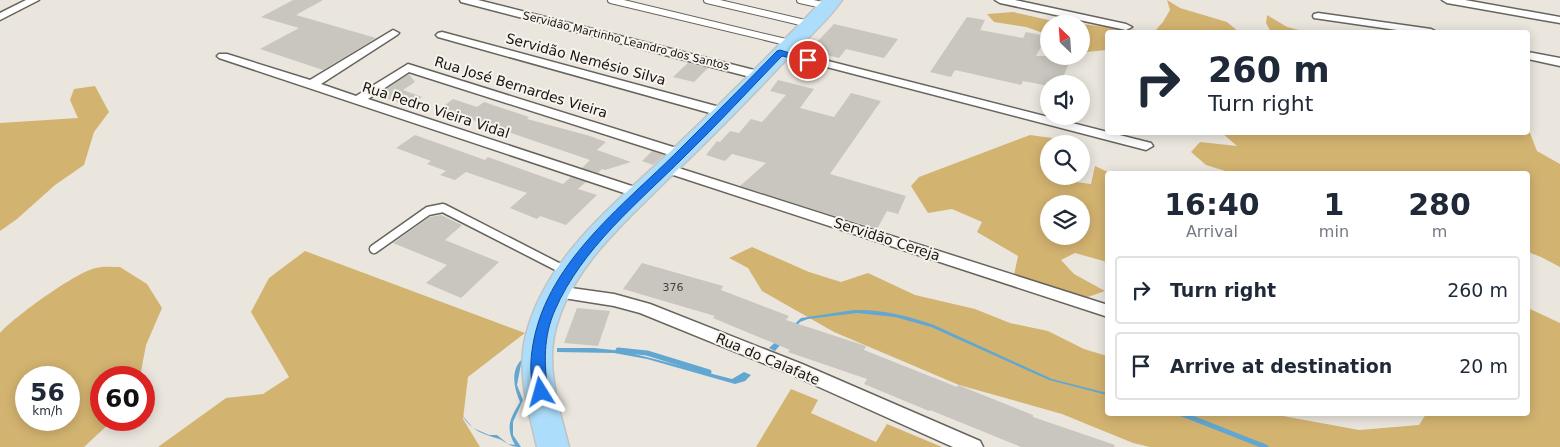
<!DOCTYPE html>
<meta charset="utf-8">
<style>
body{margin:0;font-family:"DejaVu Sans",sans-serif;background:#f6f6f7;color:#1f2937;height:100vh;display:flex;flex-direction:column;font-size:19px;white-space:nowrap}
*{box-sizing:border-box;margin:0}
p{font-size:16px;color:#747a83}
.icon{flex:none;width:28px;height:28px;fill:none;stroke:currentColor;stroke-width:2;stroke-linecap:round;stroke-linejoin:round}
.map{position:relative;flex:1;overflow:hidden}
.side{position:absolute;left:1105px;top:171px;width:425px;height:245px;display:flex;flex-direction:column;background:#fff;border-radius:5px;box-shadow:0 2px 12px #0003}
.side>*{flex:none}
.guide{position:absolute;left:1105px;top:30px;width:425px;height:105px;border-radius:5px;box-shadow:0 2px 12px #0003;background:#fff;color:#1f2937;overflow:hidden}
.needle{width:32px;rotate:335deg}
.buttons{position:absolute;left:1040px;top:15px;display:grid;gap:10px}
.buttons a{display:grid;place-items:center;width:50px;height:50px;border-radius:50%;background:#fff;box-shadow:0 2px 12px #0003;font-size:25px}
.speed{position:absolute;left:15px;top:366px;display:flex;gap:10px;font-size:25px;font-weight:700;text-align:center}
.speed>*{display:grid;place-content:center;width:65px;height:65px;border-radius:50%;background:#fff;box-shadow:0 2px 12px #0003;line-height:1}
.speed small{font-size:12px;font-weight:400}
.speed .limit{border:8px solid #d22;background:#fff;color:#111}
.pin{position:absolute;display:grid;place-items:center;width:42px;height:42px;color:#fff;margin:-21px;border:2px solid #fff;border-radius:50%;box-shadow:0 1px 5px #0007}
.me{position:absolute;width:55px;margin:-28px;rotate:352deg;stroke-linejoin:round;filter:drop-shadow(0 0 4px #0008)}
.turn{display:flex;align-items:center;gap:18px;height:105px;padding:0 20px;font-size:22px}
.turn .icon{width:65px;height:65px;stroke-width:2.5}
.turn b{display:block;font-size:35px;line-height:42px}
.eta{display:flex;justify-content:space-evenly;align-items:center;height:85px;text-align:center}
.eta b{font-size:30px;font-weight:700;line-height:35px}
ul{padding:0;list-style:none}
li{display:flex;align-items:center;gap:15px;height:68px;margin:0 10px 8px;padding:0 10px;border:2px solid #e0e1e3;border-radius:5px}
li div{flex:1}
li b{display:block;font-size:19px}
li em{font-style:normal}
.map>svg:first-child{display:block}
</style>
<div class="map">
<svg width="1560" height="447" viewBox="0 0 1560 447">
<rect width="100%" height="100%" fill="#eae6de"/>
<!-- forest -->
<g fill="#d3b370" fill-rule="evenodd">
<path d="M1167 0 1180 8 1227 22 1239 32H1108L1107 50 1086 52 1081 50V24L1154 32 1163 22 1170 10Z"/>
<path d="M1013 12 1053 21 1078 24H1049V35L1026 27 994 22 987 14Z"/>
<path d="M1267 15 1287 27 1307 32H1271L1266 23Z"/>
<path d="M95 86 109 112 94 132 84 165 55 185 17 219 0 231V123L78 118 70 100 74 89Z"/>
<path d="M1528 128 1537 151 1560 164V267L1541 257 1528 252V174H1235L1206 165 1191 152 1200 142 1237 146 1222 133 1528 132Z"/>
<path d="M1030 135 1052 138V144H1049V176H1053V179L1091 184 1095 166 1112 174H1108L1107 262 1075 253 1061 260 1074 274 1105 291 1088 297 1063 294 1014 275 1018 256 977 232 982 222 952 209 928 213 911 186 919 177ZM1049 204H1081V236H1049Z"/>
<path d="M752 247 809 272 841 282 868 273 915 295 975 309 1010 323 1048 331 1084 349 1107 356 1108 414H1272L1359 430 1419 425 1426 414H1528V308L1560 323V447H1150L1133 443 1062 414 959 385 834 332 762 291 748 268 729 258Z"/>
<path d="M305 251 525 333 468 377 463 419 480 447H158L226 398 263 394 289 377 251 312 269 278Z"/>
<path d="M120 267 147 284 162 308 146 345 140 377 101 378V420H113L84 447H0V333C14 317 76 272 96 268 103 266 112 267 120 267ZM26 378H69V420H26Z"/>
<path d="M791 389 818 400 811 413 876 442 887 424 942 447H756Z"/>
</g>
<!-- water -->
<g fill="#62a7d1">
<path d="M854 310C881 309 909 316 934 325L1052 379 1107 393V395L1049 380 931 327 895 317 857 313 808 319 800 322 775 351 769 348 801 318Z"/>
<path d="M557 348H594L623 351 732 379 744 372 751 375 745 381 735 384 647 359 614 353 557 352Z"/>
<path d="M522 359 517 385 523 400 513 422V435L521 447C507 447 507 441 496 438 478 432 472 430 461 414L473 428 489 435H497L508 444 515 445C505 427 510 419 520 402 514 388 510 371 522 359Z"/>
</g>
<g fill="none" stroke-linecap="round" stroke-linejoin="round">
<!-- stream -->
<g stroke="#62a7d1" stroke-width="5">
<path d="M618 350 647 353 709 372"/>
<path d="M1182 414 1266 447"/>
</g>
</g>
<!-- building -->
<g fill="#c9c6bf">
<path d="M293 0H323L296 15 376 38 323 70 260 49 299 28 261 17Z"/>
<path d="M967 17 985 20 980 30 1023 38 1026 32 1047 36 1036 56H1072L1060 84H1049V86L1023 81 1021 85 955 70 951 77 930 72Z"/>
<path d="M834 24 898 39 884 58 846 49 839 58 815 52 822 43 817 42Z"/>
<path d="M688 63 708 68 694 82 673 77Z"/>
<path d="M409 74 415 82 403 90 422 97 410 105 376 96Z"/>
<path d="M778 80 814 89 800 108 834 117 851 93 881 101 830 174 906 196 898 214 887 211 877 229 740 186 766 163 732 154 725 161 706 155 717 141 720 142 730 131 739 133 751 119 762 122 786 95 770 91Z"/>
<path d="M453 99 477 107 484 102 529 117 527 119 590 136 606 142 597 150 631 162 605 170 602 169 598 173 582 168 590 160 440 109Z"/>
<path d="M415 135 485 160 488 157 563 184 571 177 586 182 578 189 597 195 566 225 540 216 537 219 510 208 527 193 466 172 455 180 440 175 446 171 427 164 431 161 396 148Z"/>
<path d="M652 151 664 155 653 165 642 161Z"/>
<path d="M441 215 462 225 445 240 499 262 461 298 426 283 447 265 393 243 430 217Z"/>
<path d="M642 263 723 286 721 290 789 316 786 320 866 346 864 350 957 387 958 385 1033 415V417L1115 445 1114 447H1021L930 410 929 411 864 384 867 379 788 352 790 350 713 318 715 316 623 289Z"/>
<path d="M577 308 610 311 598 346 564 343Z"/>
</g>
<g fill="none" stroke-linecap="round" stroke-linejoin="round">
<!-- service-far1 casing -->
<g stroke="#67645d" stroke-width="8">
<g id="service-far1">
<path d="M611 0 790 43"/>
<path d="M707 0 809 24"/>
<path d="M800 0 827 6"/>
</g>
</g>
<!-- service casing -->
<g stroke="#67645d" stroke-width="11">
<path id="service" d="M374 249 428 211 443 208 566 271"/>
</g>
<!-- minor casing -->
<g stroke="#67645d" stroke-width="3">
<g id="minor">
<path d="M26 0H39L0 20V13Z"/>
<path d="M460 0H478L762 72 764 75 758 79 461 2Z"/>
<path d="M995 0H1015L1126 24 1132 27 1126 30 1000 3Z"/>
<path d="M1442 0H1465L1560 17V23L1447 3Z"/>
<path d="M1318 13 1431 29 1437 32H1411L1314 18 1313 16 1314 14Z"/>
<path d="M393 30 399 33 397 35 321 84 356 96 408 64 686 151 688 154 686 157H676L409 72 368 99 644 190 646 193 644 196 639 198 219 58 217 56 219 54H227L310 80Z"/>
<path d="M442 32 727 109 728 112 722 116 717 115 438 37 436 35 438 33Z"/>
<path d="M781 49 1151 143 1153 146 1146 150 777 54 775 52Z"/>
<path d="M1528 52 1560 58V66L1528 59Z"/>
<path d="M666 164 1108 305V317L661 171 659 168 661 165Z"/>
<path d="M557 286 614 294 650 304 802 364 980 441 983 447H953L790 374 640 313 614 306 551 296 549 292 551 288Z"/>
</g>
</g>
<!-- primary casing -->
<g stroke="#c2c2c2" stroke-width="3">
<path id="primary" d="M823 0H842C827 22 804 41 785 61 747 101 708 141 668 179 624 223 567 271 554 336 547 373 560 411 569 447H537C529 411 516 372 526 335 546 255 619 201 675 147 725 99 775 50 823 0Z"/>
</g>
<!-- service-far1 -->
<use href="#service-far1" stroke="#fff" stroke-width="6"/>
<!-- service -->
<use href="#service" stroke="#fff" stroke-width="8"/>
<!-- minor -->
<use href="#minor" fill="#fff" fill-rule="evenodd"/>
<!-- primary -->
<use href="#primary" fill="#acddfb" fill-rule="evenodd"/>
</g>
<!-- route -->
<path fill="#1a73e8" stroke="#114b97" d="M780 50 813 60 808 62 782 56C750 89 718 124 684 157 638 203 582 248 555 310 543 337 544 364 548 392L546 396 541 398 536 396C530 384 530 364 532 351 543 265 621 208 679 150 712 117 745 84 777 51Z"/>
<g text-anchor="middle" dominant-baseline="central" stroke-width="4" stroke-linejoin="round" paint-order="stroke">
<!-- far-street labels -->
<g font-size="11" fill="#161513" stroke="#f7f3ec">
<text transform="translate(626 41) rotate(14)">Servidão Martinho Leandro dos Santos</text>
</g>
<!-- number labels -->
<g font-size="11" fill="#43413e">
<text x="673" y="287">376</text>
</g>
<!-- street labels -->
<g font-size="14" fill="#161513" stroke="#f7f3ec">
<text transform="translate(586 59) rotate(15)">Servidão Nemésio Silva</text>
<text transform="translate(521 87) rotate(17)">Rua José Bernardes Vieira</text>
<text transform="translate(436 110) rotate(18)">Rua Pedro Vieira Vidal</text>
<text transform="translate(887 239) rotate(18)">Servidão Cereja</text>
<text transform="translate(768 359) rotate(23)">Rua do Calafate</text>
</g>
</g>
</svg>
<div class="buttons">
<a><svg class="needle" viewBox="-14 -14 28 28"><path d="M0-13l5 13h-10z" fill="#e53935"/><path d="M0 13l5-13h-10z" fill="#747a83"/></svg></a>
<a><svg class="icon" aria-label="sound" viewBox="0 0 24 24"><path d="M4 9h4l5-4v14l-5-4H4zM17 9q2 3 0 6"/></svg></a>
<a><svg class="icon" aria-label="search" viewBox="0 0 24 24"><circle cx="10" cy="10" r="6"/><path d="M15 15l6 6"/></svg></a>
<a><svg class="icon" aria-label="layers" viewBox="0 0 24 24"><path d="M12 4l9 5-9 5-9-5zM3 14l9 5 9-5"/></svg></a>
</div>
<div class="speed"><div>56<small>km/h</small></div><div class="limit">60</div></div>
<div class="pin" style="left:808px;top:60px;background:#d93025"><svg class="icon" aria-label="arrive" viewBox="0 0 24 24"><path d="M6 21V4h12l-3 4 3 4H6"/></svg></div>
<svg class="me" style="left:541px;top:392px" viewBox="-20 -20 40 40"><path d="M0-17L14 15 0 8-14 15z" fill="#1a73e8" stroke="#fff" stroke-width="4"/></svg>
<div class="guide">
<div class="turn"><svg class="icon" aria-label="right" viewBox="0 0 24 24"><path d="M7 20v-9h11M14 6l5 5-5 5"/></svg><div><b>260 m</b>Turn right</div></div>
</div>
<section class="side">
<div class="eta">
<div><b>16:40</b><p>Arrival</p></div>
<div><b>1</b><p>min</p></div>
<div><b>280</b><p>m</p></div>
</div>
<ul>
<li><svg class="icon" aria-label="right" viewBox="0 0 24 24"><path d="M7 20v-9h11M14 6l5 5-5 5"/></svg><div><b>Turn right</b></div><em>260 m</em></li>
<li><svg class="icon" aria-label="arrive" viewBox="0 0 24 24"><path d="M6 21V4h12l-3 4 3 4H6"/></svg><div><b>Arrive at destination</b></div><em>20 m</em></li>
</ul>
</section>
</div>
